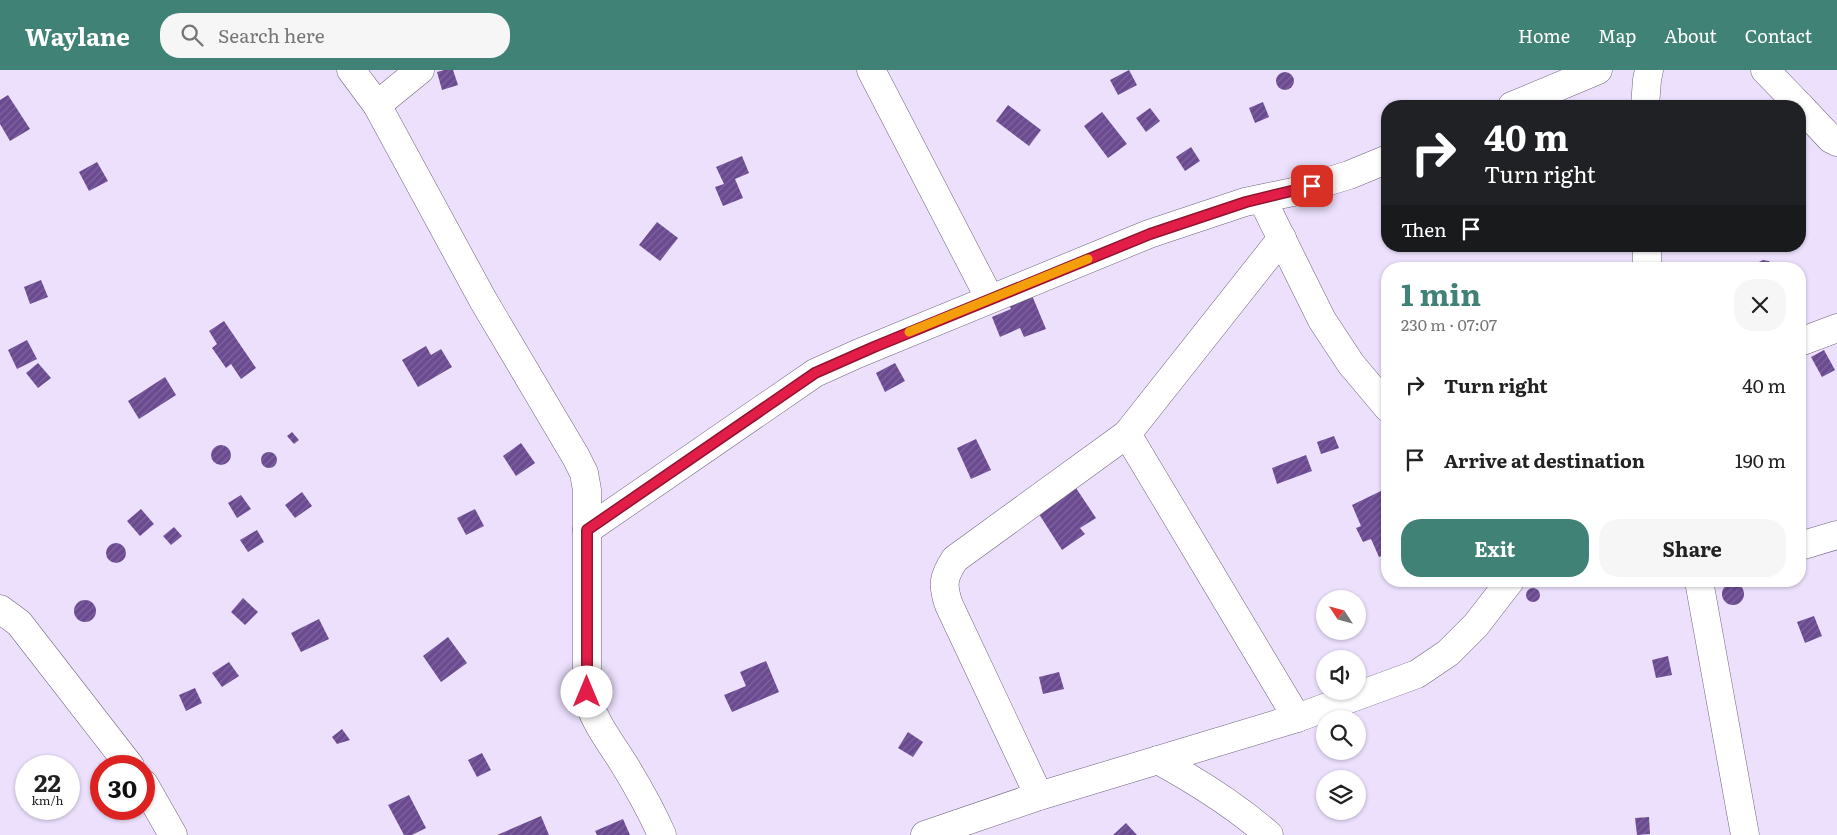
<!DOCTYPE html>
<meta charset="utf-8">
<style>
body{margin:0;font-family:Literata,serif;background:#f6f6f6;color:#222;height:100vh;display:flex;flex-direction:column;font-size:19px;white-space:nowrap}
*{box-sizing:border-box;margin:0}
p{font-size:16px;color:#767676}
.icon{flex:none;width:28px;height:28px;fill:none;stroke:currentColor;stroke-width:2;stroke-linecap:round;stroke-linejoin:round}
.map{position:relative;flex:1;overflow:hidden}
.sheet{position:absolute;left:1381px;top:192px;width:425px;height:325px;display:flex;flex-direction:column;background:#fff;border-radius:20px;box-shadow:0 1px 4px #0004}
.sheet>*{flex:none}
.top-card{position:absolute;left:1381px;top:30px;width:425px;height:152px;border-radius:20px;box-shadow:0 1px 4px #0004;background:#202124;color:#fff;overflow:hidden}
.needle{width:32px;rotate:306deg}
.fabs{position:absolute;left:1316px;top:520px;display:grid;gap:10px}
.fabs a{display:grid;place-items:center;width:50px;height:50px;border-radius:50%;background:#fff;box-shadow:0 1px 4px #0004;font-size:25px}
.speed{position:absolute;left:15px;top:685px;display:flex;gap:10px;font-size:25px;font-weight:700;text-align:center}
.speed>*{display:grid;place-content:center;width:65px;height:65px;border-radius:50%;background:#fff;box-shadow:0 1px 4px #0004;line-height:1}
.speed small{font-size:12px;font-weight:400}
.speed .limit{border:8px solid #d22;background:#fff;color:#111}
.pin{position:absolute;display:grid;place-items:center;width:42px;height:42px;color:#fff;margin:-21px;border-radius:10px;box-shadow:0 2px 8px #0006}
.me{position:absolute;width:55px;margin:-28px;rotate:0deg;stroke-linejoin:round;filter:drop-shadow(0 0 4px #0008)}
.turn{display:flex;align-items:center;gap:18px;height:105px;padding:0 20px;font-size:22px}
.turn .icon{width:65px;height:65px;stroke-width:2.5}
.turn b{display:block;font-size:35px;line-height:42px}
.then{display:flex;align-items:center;height:48px;padding:0 20px;background:#0003;gap:10px;font-size:19px}
.round{display:grid;place-items:center;flex:none;width:52px;height:52px;border-radius:20px;background:#f6f6f6}
.head{display:flex;align-items:center;justify-content:space-between;height:85px;padding:0 20px}
h1{font-size:30px;font-weight:700;line-height:38px;color:#408376}
.button{display:flex;gap:10px;margin-top:auto;padding:10px 20px}
.button a{flex:1;height:58px;border-radius:20px;background:#408376;color:#fff;font-size:20px;font-weight:700;line-height:58px;text-align:center}
.button a+a{background:#f6f6f6;color:#222}
ul{padding:0;list-style:none}
li{display:flex;align-items:center;gap:15px;height:75px;padding:0 20px}
li div{flex:1}
li b{display:block;font-size:19px}
li em{font-style:normal}
header{display:flex;align-items:center;gap:30px;box-sizing:border-box;height:70px;padding:0 25px;background:#408376;color:#fff}
header strong{font-size:24px}
nav{display:flex;gap:28px;margin-inline-start:auto;font-size:18px}
.search{width:350px;height:45px;background:#f6f6f6;display:flex;align-items:center;gap:12px;box-sizing:border-box;padding:0 18px;border-radius:20px;color:#767676;font-size:19px}
.map>svg:first-child{display:block}
</style>
<header>
<strong>Waylane</strong>
<div class="search"><svg class="icon" aria-label="search" viewBox="0 0 24 24"><circle cx="10" cy="10" r="6"/><path d="M15 15l6 6"/></svg>Search here</div>
<nav><a>Home</a><a>Map</a><a>About</a><a>Contact</a></nav>
</header>
<div class="map">
<svg width="1837" height="765" viewBox="0 0 1837 765">
<defs>
<pattern id="building-hatch" width="6" height="6" patternUnits="userSpaceOnUse" patternTransform="scale(1.25)"><rect width="6" height="6" fill="#6b4a91"/><path d="M-1 1l2-2M0 6l6-6M5 7l2-2" fill="none" stroke="#7e669c"/></pattern>
</defs>
<rect width="100%" height="100%" fill="#ece0fd"/>
<!-- building -->
<g fill="url(#building-hatch)">
<path d="M444 0H453L458 15 442 20 437 2Z"/>
<path d="M1129 0 1137 15 1118 25 1110 10Z"/>
<circle cx="1285" cy="11" r="9"/>
<path d="M8 25 30 59 10 71 0 54V30Z"/>
<path d="M1263 32 1269 47 1255 53 1249 38Z"/>
<path d="M1008 35 1041 60 1029 76 996 51Z"/>
<path d="M1150 38 1160 51 1146 62 1136 48Z"/>
<path d="M1102 42 1127 74 1108 88 1084 56Z"/>
<path d="M1191 77 1200 91 1185 101 1176 87Z"/>
<path d="M742 86 749 103 735 109 743 128 723 136 715 117 724 114 716 97Z"/>
<path d="M97 92 108 111 89 121 79 102Z"/>
<path d="M657 152 678 168 660 191 639 175Z"/>
<path d="M1763 190 1769 191 1773 199H1754L1757 193Z"/>
<path d="M41 210 48 227 30 234 24 217Z"/>
<path d="M1031 223 1046 259 1024 267 1020 258 1000 267 992 247 1011 239 1008 232Z"/>
<path d="M224 251 256 298 241 309 231 294 226 298 212 278 217 274 209 261Z"/>
<path d="M27 270 37 289 17 299 8 280Z"/>
<path d="M426 276 431 285 441 279 452 297 418 317 402 290Z"/>
<path d="M1824 280 1835 300 1822 307 1811 287Z"/>
<path d="M38 293 51 308 38 318 26 303Z"/>
<path d="M895 293 905 311 885 322 876 303Z"/>
<path d="M165 307 176 325 139 349 128 331Z"/>
<path d="M292 362 299 370 294 374 287 366Z"/>
<path d="M1334 366 1339 378 1321 384 1317 372Z"/>
<path d="M976 369 991 400 971 409 957 378Z"/>
<path d="M521 373 535 393 516 406 503 386Z"/>
<circle cx="221" cy="385" r="10"/>
<circle cx="269" cy="390" r="8"/>
<path d="M1306 385 1312 401 1277 414 1272 398Z"/>
<path d="M1074 415 1096 448 1080 458 1085 464 1062 480 1037 441Z"/>
<path d="M1383 420 1388 429V483L1379 487 1371 469 1363 472 1356 458 1361 456 1352 435Z"/>
<path d="M302 422 312 436 295 448 285 435Z"/>
<path d="M241 425 251 439 237 448 228 433Z"/>
<path d="M141 439 154 454 140 466 127 451Z"/>
<path d="M475 439 484 456 466 465 457 448Z"/>
<path d="M174 457 182 466 171 475 163 466Z"/>
<path d="M257 460 264 472 248 482 240 470Z"/>
<circle cx="116" cy="483" r="10"/>
<circle cx="1733" cy="524" r="11"/>
<circle cx="1533" cy="525" r="7"/>
<path d="M243 528 258 542 245 555 231 542Z"/>
<circle cx="85" cy="541" r="11"/>
<path d="M1814 546 1822 566 1805 573 1797 552Z"/>
<path d="M319 549 329 569 301 582 291 563Z"/>
<path d="M448 567 467 593 441 612 423 586Z"/>
<path d="M1668 586 1672 605 1656 608 1652 590Z"/>
<path d="M766 591 779 622 732 642 724 625 746 616 740 602Z"/>
<path d="M229 592 239 606 222 617 212 603Z"/>
<path d="M1059 602 1064 619 1043 624 1039 607Z"/>
<path d="M195 618 202 633 186 641 179 625Z"/>
<path d="M342 659 350 670 337 674 332 667Z"/>
<path d="M908 662 923 672 913 687 898 678Z"/>
<path d="M482 683 491 700 477 707 468 690Z"/>
<path d="M409 725 426 758 412 765H404L388 735Z"/>
<path d="M541 746 549 765H497Z"/>
<path d="M1649 747 1650 764 1637 765 1635 748Z"/>
<path d="M623 749 630 765H597L595 761Z"/>
<path d="M1126 753 1137 765H1113Z"/>
</g>
<g fill="none" stroke-linecap="round" stroke-linejoin="round">
<!-- minor casing -->
<g stroke="#6e637d" stroke-width="29">
<g id="minor">
<path d="M351 0 377 35 483 230 576 387 584 403 587 420V623C592 650 609 670 624 694 638 717 651 740 662 765"/>
<path d="M871 0 990 229"/>
<path d="M1765 0 1800 36"/>
<path d="M377 35 420 0"/>
<path d="M1512 36 1598 0"/>
<path d="M1645 36 1647 10 1649 0"/>
<path d="M1800 36 1831 69 1837 72"/>
<path d="M1262 129 1322 250 1351 294 1388 338"/>
<path d="M1647 176V199"/>
<path d="M1800 272 1837 258"/>
<path d="M1127 364 1297 648"/>
<path d="M587 460 815 303 857 284 1149 164 1245 132 1293 122 1349 105 1388 89"/>
<path d="M1800 476 1837 465"/>
<path d="M1699 511 1745 765"/>
<path d="M0 539 19 553 130 696"/>
<path d="M1158 690C1198 712 1235 735 1269 765"/>
<path d="M144 714 173 765"/>
<path d="M1039 726 949 535C942 515 943 507 955 489L1127 364 1282 168"/>
<path d="M925 765 1039 726 1297 648 1417 604 1448 583 1476 555 1510 511"/>
</g>
</g>
<!-- minor -->
<use href="#minor" stroke="#fff" stroke-width="28"/>
</g>
<g fill="none" stroke-linecap="round" stroke-linejoin="round">
<!-- route casing -->
<g stroke="#92132f" stroke-width="12">
<path id="route" d="M587 622V460L815 303 874 277 1150 164 1246 132 1312 116"/>
</g>
<!-- route -->
<use href="#route" stroke="#e11d48" stroke-width="9"/>
<!-- slow -->
<path stroke="#f59e0b" stroke-width="9" d="M909 262 1088 189"/>
</g>
</svg>
<div class="fabs">
<a><svg class="needle" viewBox="-14 -14 28 28"><path d="M0-13l5 13h-10z" fill="#e53935"/><path d="M0 13l5-13h-10z" fill="#767676"/></svg></a>
<a><svg class="icon" aria-label="sound" viewBox="0 0 24 24"><path d="M4 9h4l5-4v14l-5-4H4zM17 9q2 3 0 6"/></svg></a>
<a><svg class="icon" aria-label="search" viewBox="0 0 24 24"><circle cx="10" cy="10" r="6"/><path d="M15 15l6 6"/></svg></a>
<a><svg class="icon" aria-label="layers" viewBox="0 0 24 24"><path d="M12 4l9 5-9 5-9-5zM3 14l9 5 9-5"/></svg></a>
</div>
<div class="speed"><div>22<small>km/h</small></div><div class="limit">30</div></div>
<div class="pin" style="left:1312px;top:116px;background:#d93025"><svg class="icon" aria-label="arrive" viewBox="0 0 24 24"><path d="M6 21V4h12l-3 4 3 4H6"/></svg></div>
<svg class="me" style="left:587px;top:622px" viewBox="-20 -20 40 40"><circle r="19" fill="#fff"/><path d="M0-13L10 11 0 6-10 11z" fill="#e11d48"/></svg>
<div class="top-card">
<div class="turn"><svg class="icon" aria-label="right" viewBox="0 0 24 24"><path d="M7 20v-9h11M14 6l5 5-5 5"/></svg><div><b>40 m</b>Turn right</div></div>
<div class="then">Then<svg class="icon" aria-label="arrive" viewBox="0 0 24 24"><path d="M6 21V4h12l-3 4 3 4H6"/></svg></div>
</div>
<section class="sheet">
<div class="head"><div><h1>1 min</h1><p>230 m · 07:07</p></div><a class="round"><svg class="icon" aria-label="close" viewBox="0 0 24 24"><path d="M6 6l12 12M18 6L6 18"/></svg></a></div>
<ul>
<li><svg class="icon" aria-label="right" viewBox="0 0 24 24"><path d="M7 20v-9h11M14 6l5 5-5 5"/></svg><div><b>Turn right</b></div><em>40 m</em></li>
<li><svg class="icon" aria-label="arrive" viewBox="0 0 24 24"><path d="M6 21V4h12l-3 4 3 4H6"/></svg><div><b>Arrive at destination</b></div><em>190 m</em></li>
</ul>
<div class="button"><a>Exit</a><a>Share</a></div>
</section>
</div>
